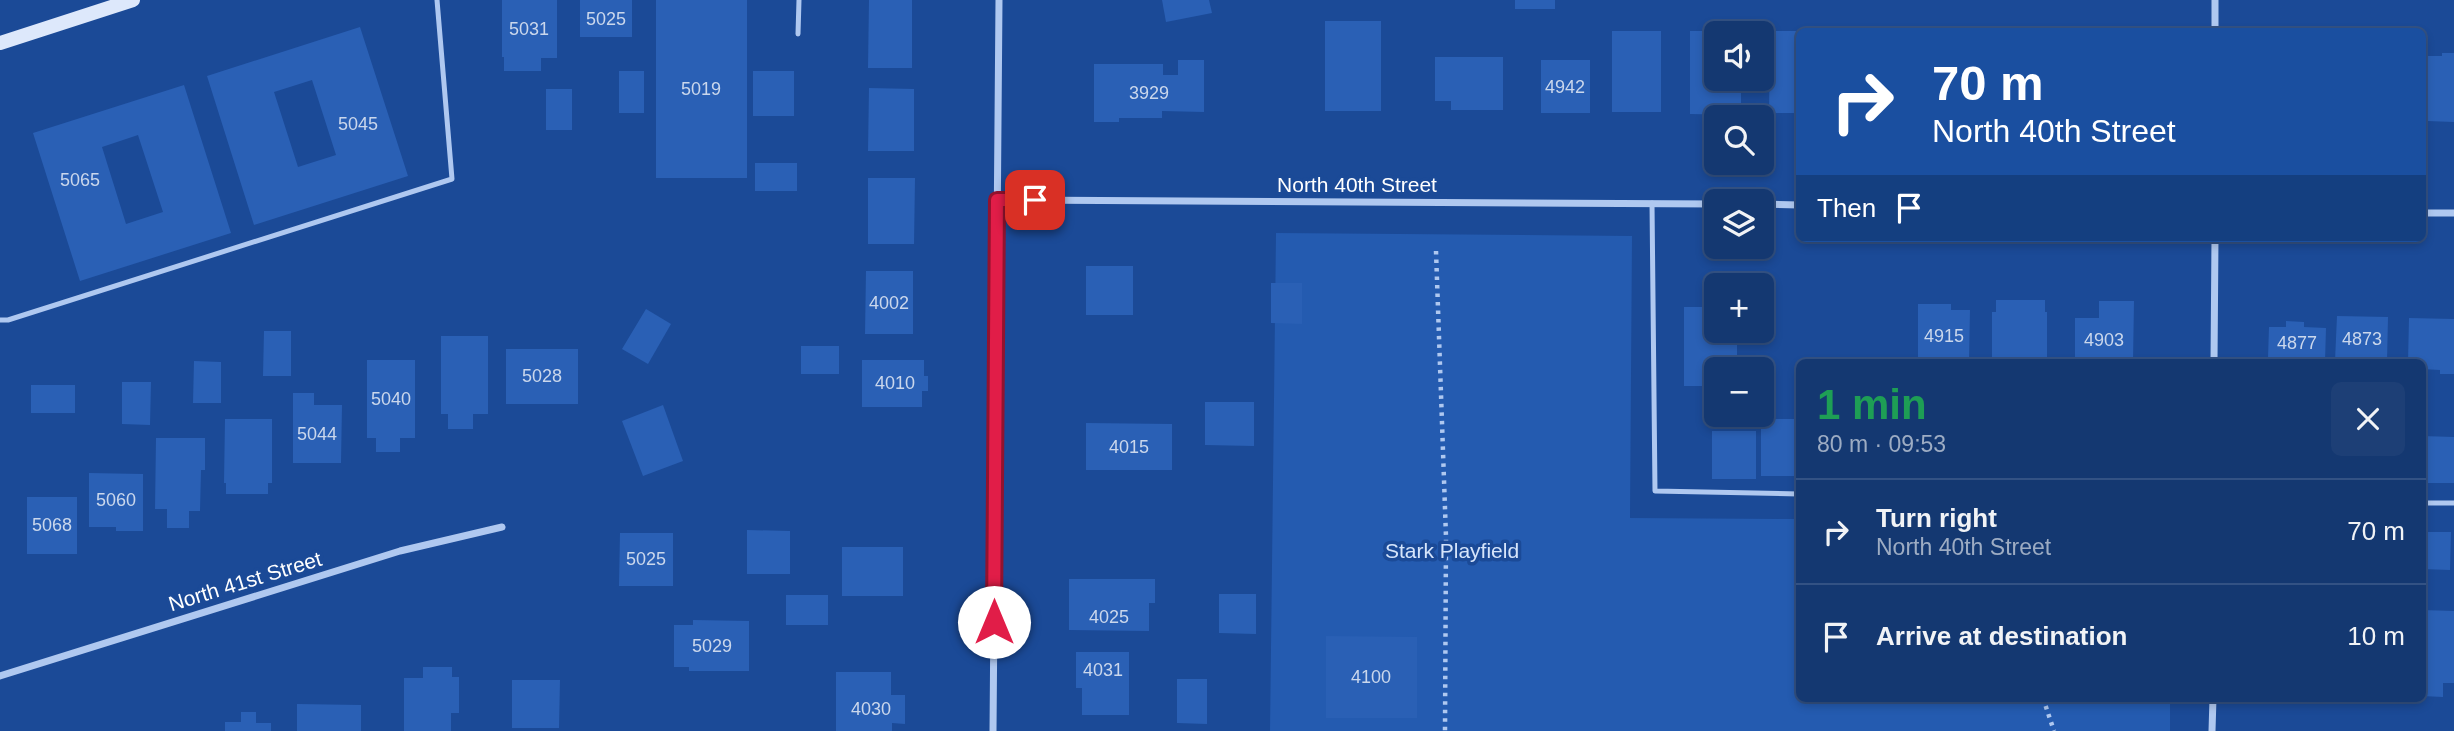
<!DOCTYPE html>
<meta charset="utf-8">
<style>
body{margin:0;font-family:Helvetica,sans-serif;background:#1d3f76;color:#f1f3f6;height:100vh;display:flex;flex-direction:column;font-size:26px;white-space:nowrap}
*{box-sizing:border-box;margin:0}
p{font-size:23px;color:#9dacc3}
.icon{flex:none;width:38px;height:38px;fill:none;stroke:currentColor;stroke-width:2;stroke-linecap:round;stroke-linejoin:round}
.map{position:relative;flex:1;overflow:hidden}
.panel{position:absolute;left:1796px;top:359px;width:630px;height:343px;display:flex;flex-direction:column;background:#143871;border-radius:10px;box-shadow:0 4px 10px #0003,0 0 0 2px #335284}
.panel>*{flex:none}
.guide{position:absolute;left:1796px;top:28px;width:630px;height:214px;border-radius:10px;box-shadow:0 4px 10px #0003,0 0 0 2px #335284;background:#1a4fa0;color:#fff;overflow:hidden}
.controls{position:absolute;left:1704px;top:21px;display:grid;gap:14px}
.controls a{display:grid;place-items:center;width:70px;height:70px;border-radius:10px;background:#143871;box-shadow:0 4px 10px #0003,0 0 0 2px #335284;font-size:35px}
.pin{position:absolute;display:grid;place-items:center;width:60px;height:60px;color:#fff;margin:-30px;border-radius:14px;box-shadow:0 4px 10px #0006}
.me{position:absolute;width:77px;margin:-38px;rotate:0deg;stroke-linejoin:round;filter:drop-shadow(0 0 5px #0008)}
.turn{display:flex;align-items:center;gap:24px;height:147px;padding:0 21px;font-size:32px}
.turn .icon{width:91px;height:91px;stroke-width:2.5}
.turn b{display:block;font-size:49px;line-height:60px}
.then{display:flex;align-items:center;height:66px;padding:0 21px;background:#0003;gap:14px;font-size:26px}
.round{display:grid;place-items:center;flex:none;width:74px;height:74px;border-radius:10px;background:#1d3f76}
.overview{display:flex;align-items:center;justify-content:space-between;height:119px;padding:0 21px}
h1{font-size:42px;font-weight:700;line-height:52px;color:#1e9e55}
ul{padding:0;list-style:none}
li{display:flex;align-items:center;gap:21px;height:105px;padding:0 21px;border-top:2px solid #335284}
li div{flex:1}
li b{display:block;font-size:26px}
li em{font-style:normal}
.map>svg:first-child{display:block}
</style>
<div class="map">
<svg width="2454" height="731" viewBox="0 0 2454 731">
<rect width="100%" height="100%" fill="#1b4a97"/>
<!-- green -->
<path fill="#245bb0" d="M1276 233 1632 236 1630 518 1799 519V698H2170V731H1270Z"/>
<!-- building -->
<g fill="#2a60b5" fill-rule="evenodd">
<path d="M502 0H557V58H541V71H504V57H502Z"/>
<rect x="580" y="0" width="52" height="37"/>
<rect x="656" y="0" width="91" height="178"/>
<path d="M869 0H912V68H868Z"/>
<path d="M1162 0H1209L1212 13 1166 22Z"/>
<rect x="1515" y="0" width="40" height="9"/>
<rect x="1325" y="21" width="56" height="90"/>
<path d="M360 27 408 176 254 225 207 76ZM312 80 336 155 298 167 274 92Z"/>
<rect x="1997" y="27" width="52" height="5"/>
<rect x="1612" y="31" width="49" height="81"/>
<path d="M1690 31H1741V33H1717V79H1741V115L1690 114Z"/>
<path d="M1770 31H1799V113H1769Z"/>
<path d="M2442 53H2454V122L2427 121V114H2422V56H2442Z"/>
<path d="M1435 57H1503V110H1451V101H1435Z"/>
<path d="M1178 60H1204V112L1162 111V118H1119V122H1094V64H1163V75H1178Z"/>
<rect x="1541" y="60" width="49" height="53"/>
<rect x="619" y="71" width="25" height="42"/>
<rect x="753" y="71" width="41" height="45"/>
<path d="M184 85 231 233 80 281 33 133ZM138 135 163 212 126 224 102 147Z"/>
<path d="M869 88 914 89V151H868Z"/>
<rect x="546" y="89" width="26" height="41"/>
<rect x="755" y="163" width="42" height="28"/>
<path d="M868 178H915L914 244H868Z"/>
<rect x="1086" y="266" width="47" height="49"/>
<path d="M866 271H913V334H865Z"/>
<path d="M1271 283H1302V324L1271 323Z"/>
<path d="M1996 300H2045V312H2047V362H1992V312H1996Z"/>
<path d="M2099 301H2134L2133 362H2075V318H2099Z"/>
<path d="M1918 304H1951V310H1970L1969 362H1918Z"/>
<path d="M1684 307H1717V331H1737V369H1717V386H1684Z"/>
<path d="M646 309 671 324 648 364 622 349Z"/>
<path d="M2337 316 2388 317 2387 362 2335 361Z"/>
<path d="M2409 318 2454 319V374H2440V370L2422 369V362H2408Z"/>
<path d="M2286 321 2304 322V327L2326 328 2325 362H2263V358H2268L2269 327H2286Z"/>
<path d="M264 331H291V376H263Z"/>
<path d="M441 336H488V414H473V429H448V414H441Z"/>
<rect x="801" y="346" width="38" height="28"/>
<rect x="506" y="349" width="72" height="55"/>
<path d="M367 360H415V438H400V452H376V438H367Z"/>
<path d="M862 360H924V376H928V391H922V407H862Z"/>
<path d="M194 361 221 362V403H193Z"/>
<path d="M122 382H151L150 425 122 424Z"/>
<rect x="31" y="385" width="44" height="28"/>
<path d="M293 393H314V405H342L341 463H293Z"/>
<path d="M1205 402H1254V446L1205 445Z"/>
<path d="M663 405 683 461 643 476 622 421Z"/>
<path d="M225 419H272V483H268V494H226V483H224Z"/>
<rect x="1761" y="419" width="38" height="57"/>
<path d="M1086 423 1172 424V470H1086Z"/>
<rect x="1712" y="431" width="44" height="48"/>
<path d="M2422 436 2454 437V483H2422Z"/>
<path d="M156 438H205V470H201L200 511H189V528H167V509H155Z"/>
<path d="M89 473 143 474V531H116V527H89Z"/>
<rect x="27" y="497" width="50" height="57"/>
<path d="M747 530 790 531V574H747Z"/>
<path d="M2422 532H2451L2450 570 2422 569Z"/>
<path d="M620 533H673V586H619Z"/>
<rect x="842" y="547" width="61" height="49"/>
<path d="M1069 579H1155V603H1149V631L1069 630Z"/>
<path d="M1219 594H1256V634L1219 633Z"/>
<rect x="786" y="595" width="42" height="30"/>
<path d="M2422 610 2454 611V683H2443V697L2422 696Z"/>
<path d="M693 620 749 621V671H689V667H674V625H693Z"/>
<path d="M1326 636 1417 637V718H1326Z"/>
<path d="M1076 652H1129V715H1082V688H1076Z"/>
<path d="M423 667H452V677H459V713H451V731H404V678H423Z"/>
<path d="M836 672H891V695H905V724L892 723V731H836Z"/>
<path d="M1177 679H1207V724L1177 723Z"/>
<path d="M512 680H560L559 728H512Z"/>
<path d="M297 704 361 705V731H297Z"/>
<path d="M241 712H256V723H271V731H225V722H241Z"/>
</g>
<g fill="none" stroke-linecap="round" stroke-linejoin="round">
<!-- path -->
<g stroke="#afc8f0" stroke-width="4.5" stroke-dasharray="3.5 5" stroke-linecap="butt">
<path d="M1436 251 1446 537 1445 731"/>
<path d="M2043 698 2054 731"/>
</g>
<!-- lane -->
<g stroke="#afc8f0" stroke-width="5">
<path d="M798 34 799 0"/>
<path d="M1652 203 1655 491 1799 494"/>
<path d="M0 320H8L452 179 437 0"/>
<path d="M2422 503H2454"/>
</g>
<!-- street -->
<g stroke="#afc8f0" stroke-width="7">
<path d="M2215 0V32"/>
<path d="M997 200 1717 204"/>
<path d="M1762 204 1799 205"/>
<path d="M2422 213H2454"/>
<path d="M2214 362 2215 238"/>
<path d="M0 676 400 551 502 527"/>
<path d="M993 731 999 0"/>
<path d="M2212 731 2213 698"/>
</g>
<!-- secondary -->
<path stroke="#dde8fb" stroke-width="14" d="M0 43 133 0"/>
</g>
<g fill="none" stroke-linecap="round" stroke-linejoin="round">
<!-- route casing -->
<g stroke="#92132f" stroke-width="18">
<path id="route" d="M994 622 997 200H1035"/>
</g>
<!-- route -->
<use href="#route" stroke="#e11d48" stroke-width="12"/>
</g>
<g text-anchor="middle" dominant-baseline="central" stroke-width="7" stroke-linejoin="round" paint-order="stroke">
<!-- number labels -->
<g font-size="18" fill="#cad7ec">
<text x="606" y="19">5025</text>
<text x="529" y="29">5031</text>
<text x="1565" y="87">4942</text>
<text x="701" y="89">5019</text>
<text x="1149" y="93">3929</text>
<text x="358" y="124">5045</text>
<text x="80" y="180">5065</text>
<text x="889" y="303">4002</text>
<text x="1944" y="336">4915</text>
<text x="2362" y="339">4873</text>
<text x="2104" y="340">4903</text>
<text x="2297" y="343">4877</text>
<text x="542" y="376">5028</text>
<text x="895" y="383">4010</text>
<text x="391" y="399">5040</text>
<text x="317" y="434">5044</text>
<text x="1129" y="447">4015</text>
<text x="116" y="500">5060</text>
<text x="52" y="525">5068</text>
<text x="646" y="559">5025</text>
<text x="1109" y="617">4025</text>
<text x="712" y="646">5029</text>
<text x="1103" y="670">4031</text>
<text x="1371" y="677">4100</text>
<text x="871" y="709">4030</text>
</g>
<!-- street labels -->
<g font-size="21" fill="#fff" stroke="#1b4a97">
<text x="1357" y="184">North 40th Street</text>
<text transform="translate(245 581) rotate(-17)">North 41st Street</text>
</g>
<!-- park labels -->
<g font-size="21" fill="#d6e5fb" stroke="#1b4a97">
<text x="1452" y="550">Stark Playfield</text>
</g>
</g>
</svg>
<div class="controls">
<a><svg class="icon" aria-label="sound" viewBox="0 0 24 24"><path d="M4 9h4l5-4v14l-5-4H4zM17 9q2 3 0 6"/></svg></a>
<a><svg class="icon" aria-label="search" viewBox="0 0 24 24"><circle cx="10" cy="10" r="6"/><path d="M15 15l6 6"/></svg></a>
<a><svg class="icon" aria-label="layers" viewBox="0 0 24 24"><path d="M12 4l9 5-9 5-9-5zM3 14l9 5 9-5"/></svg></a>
<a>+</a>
<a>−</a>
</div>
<div class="pin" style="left:1035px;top:200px;background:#d93025"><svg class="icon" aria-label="arrive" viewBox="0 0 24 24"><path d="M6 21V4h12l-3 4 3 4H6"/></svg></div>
<svg class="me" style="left:994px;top:622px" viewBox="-20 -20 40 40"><circle r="19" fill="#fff"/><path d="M0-13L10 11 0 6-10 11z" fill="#e11d48"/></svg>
<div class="guide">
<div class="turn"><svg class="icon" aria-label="right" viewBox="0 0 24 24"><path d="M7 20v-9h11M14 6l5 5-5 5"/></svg><div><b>70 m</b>North 40th Street</div></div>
<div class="then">Then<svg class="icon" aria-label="arrive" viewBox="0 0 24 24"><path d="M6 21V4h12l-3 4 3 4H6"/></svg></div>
</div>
<section class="panel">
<div class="overview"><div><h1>1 min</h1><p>80 m · 09:53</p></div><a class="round"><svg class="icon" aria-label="close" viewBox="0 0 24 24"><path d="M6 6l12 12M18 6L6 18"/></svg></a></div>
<ul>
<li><svg class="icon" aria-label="right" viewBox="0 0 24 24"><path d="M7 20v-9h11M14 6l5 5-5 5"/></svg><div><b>Turn right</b><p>North 40th Street</p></div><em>70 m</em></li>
<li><svg class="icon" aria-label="arrive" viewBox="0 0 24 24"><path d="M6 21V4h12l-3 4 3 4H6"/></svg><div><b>Arrive at destination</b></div><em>10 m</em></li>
</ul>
</section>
</div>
